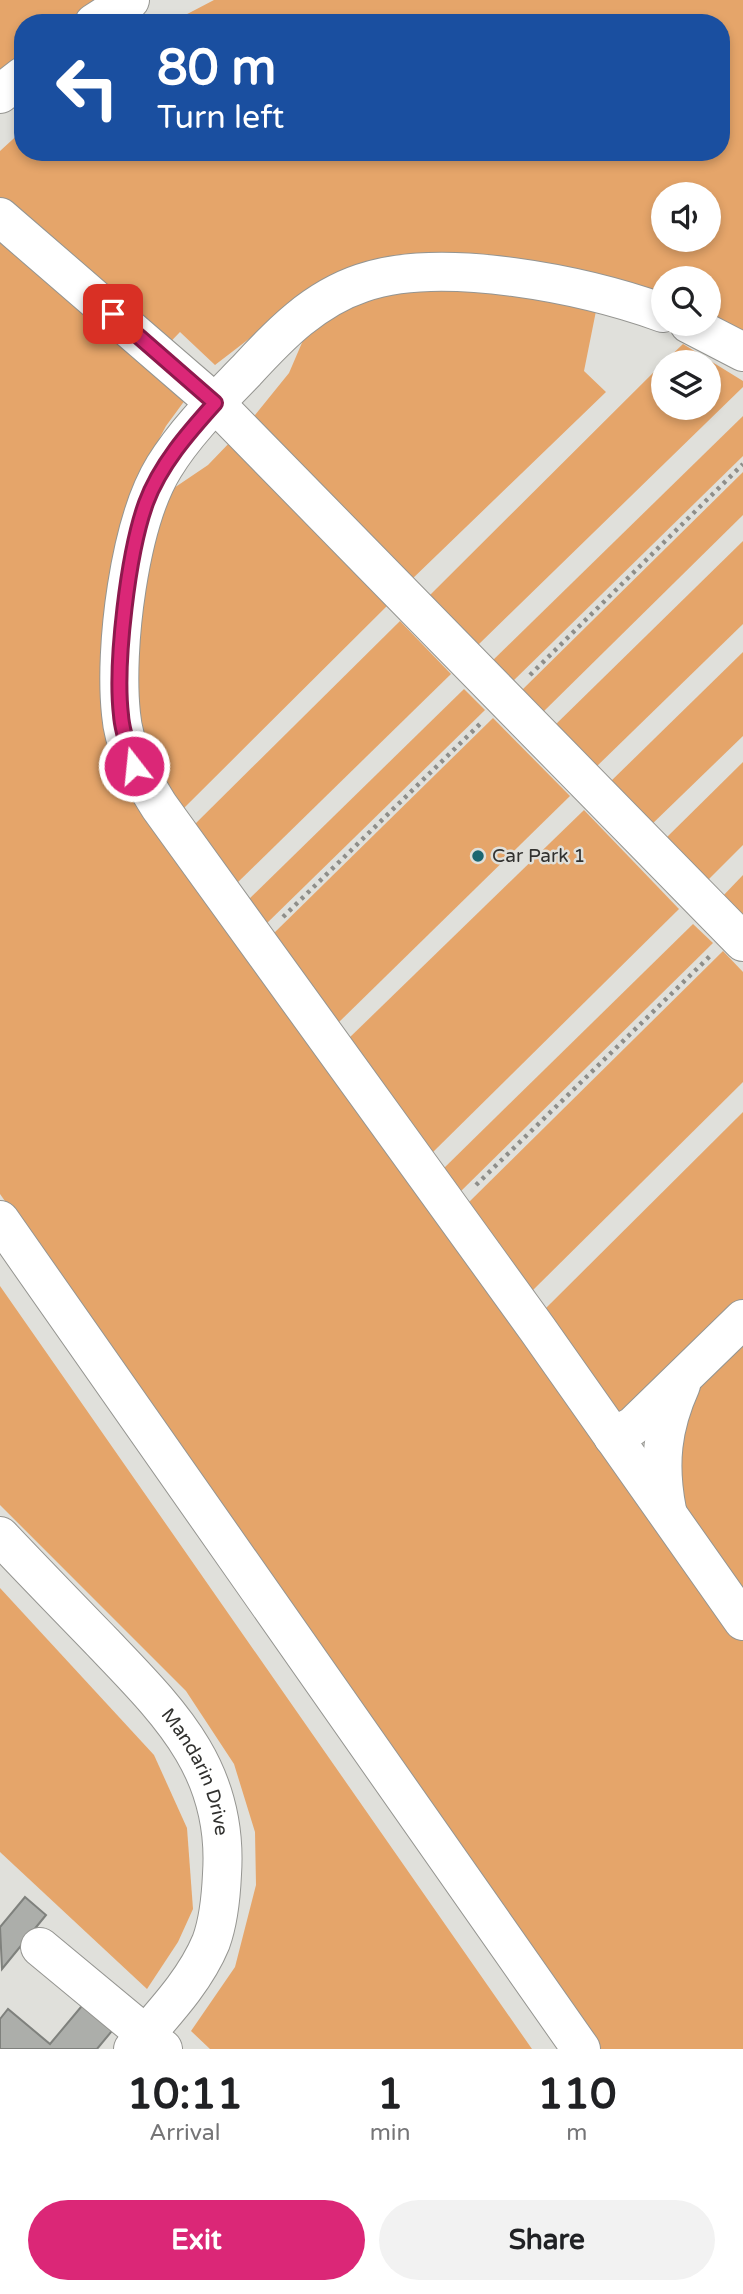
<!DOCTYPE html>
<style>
body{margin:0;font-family:"Varela Round",sans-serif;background:#f2f2f2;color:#202124;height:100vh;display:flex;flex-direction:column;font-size:26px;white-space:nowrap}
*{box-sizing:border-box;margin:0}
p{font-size:23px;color:#757577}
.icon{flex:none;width:38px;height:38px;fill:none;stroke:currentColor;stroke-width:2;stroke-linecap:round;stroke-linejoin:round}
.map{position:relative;height:2049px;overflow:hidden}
.drawer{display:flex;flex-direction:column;background:#fff;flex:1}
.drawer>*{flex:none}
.top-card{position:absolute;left:14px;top:14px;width:716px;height:147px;border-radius:28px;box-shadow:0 4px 10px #0003;background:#1a4fa0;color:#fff;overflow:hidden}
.buttons{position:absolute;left:651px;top:182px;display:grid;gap:14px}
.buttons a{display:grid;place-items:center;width:70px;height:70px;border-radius:50%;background:#fff;box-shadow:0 4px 10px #0003;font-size:35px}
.pin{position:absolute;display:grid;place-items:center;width:60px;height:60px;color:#fff;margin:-30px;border-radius:14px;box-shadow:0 4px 10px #0006}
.me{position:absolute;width:77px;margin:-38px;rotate:344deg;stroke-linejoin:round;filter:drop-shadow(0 0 5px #0008)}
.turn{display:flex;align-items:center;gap:24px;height:147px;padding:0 28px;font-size:32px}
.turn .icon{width:91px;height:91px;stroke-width:2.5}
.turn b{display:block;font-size:49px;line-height:60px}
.eta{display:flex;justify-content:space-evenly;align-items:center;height:119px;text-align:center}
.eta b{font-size:42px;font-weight:700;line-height:49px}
.primary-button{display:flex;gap:14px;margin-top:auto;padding:14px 28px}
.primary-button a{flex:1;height:80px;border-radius:42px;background:#db2777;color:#fff;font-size:28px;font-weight:700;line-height:80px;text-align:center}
.primary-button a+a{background:#f2f2f2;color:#202124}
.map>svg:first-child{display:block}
</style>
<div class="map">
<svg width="743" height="2049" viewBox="0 0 743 2049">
<rect width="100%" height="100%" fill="#e0e0db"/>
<!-- green -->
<g fill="#e5a56a" fill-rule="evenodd">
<path d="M0 0H110L79 23H23V66L0 84Z"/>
<path d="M214 0H743V340L709 321V278H663V302L480 265 288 309 215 365 180 332 153 360 188 396 166 426 150 456 112 725 743 1636V2049H599L0 1194V151L23 130V152H721V23H170ZM663 194H709V240H663Z"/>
<path d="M417 283 597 306 584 371 606 392 409 582 251 420 289 373 304 338 350 304Z"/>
<path d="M683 344 743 381V387L478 645 427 598 663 363V408H709V362H664Z"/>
<path d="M743 416V456L509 685 489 664Z"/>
<path d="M233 439 392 601 182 810 148 763 131 691 149 534 171 490 208 465Z"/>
<path d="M743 472V515L540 715 519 693Z"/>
<path d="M743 541V624L594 769 552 728Z"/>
<path d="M400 621 451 674 235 885 192 827Z"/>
<path d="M743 652V736L649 827 608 784Z"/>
<path d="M464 689 485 710 264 926 246 902Z"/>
<path d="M493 718 570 796 336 1025 271 936Z"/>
<path d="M743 762V845L704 884 664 840Z"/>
<path d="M584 810 679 909 430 1155 346 1041Z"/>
<path d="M743 875V914L739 918 720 899Z"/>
<path d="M693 924 713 943 457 1195 441 1171Z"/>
<path d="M723 951 743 972V1082L530 1293 466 1205Z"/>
<path d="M743 1112V1303L625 1420 542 1312Z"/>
<path d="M0 1286 532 2049H210L191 2031 235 1967 256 1885 255 1832 234 1764 186 1691 0 1505Z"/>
<path d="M743 1339V1607L673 1490 688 1401Z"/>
<path d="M0 1588 154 1755 187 1828 193 1909 178 1942 147 1989 0 1852Z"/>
</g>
<!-- building -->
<g fill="#acaeaa" stroke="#7f817d" stroke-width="2">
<path d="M25 1897 46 1915 2 1969 0 1927Z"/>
<path d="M86 2001 116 2026 97 2049H0V2019L8 2009 50 2044Z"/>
</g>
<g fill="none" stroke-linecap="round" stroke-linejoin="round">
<!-- minor casing -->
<g stroke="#959591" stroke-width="40">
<g id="minor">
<path d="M94 23 130 0"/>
<path d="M0 94 23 76"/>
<path d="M0 217 215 403 743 942"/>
<path d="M663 313C585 285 442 255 362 283 314 299 280 334 246 371 217 401 186 431 164 467 129 524 114 648 121 714 124 749 141 777 159 806L538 1330 743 1621"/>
<path d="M689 324 743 352"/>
<path d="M0 1220 581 2049"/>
<path d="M613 1437 633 1426 743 1319"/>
<path d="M667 1510C658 1464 662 1427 681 1385"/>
<path id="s1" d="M0 1536C34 1572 69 1608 103 1643 170 1713 229 1770 222 1874 221 1897 219 1920 211 1942 194 1983 161 2016 133 2049"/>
<path d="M40 1947 163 2049"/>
</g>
</g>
<!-- path -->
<g stroke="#8e8e8a" stroke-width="4.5" stroke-dasharray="3.5 5" stroke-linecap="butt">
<path d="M530 675 743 464"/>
<path d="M283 917 481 723"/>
<path d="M476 1185 710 956"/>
</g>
<!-- minor -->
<use href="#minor" stroke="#fff" stroke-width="38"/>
</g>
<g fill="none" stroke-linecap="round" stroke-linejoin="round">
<!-- route casing -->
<g stroke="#8e194d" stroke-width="18">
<path id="route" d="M113 314 215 403C188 433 160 465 146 503 128 553 115 663 121 715 122 732 129 750 134 766"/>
</g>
<!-- route -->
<use href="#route" stroke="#db2777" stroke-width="12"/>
</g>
<!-- markers -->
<circle fill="#1b6670" stroke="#e0e0db" stroke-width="2.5" cx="478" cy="856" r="7"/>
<g text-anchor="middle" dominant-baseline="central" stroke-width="5" stroke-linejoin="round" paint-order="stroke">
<!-- poi labels -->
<g font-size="19" fill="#31312f" stroke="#e0e0db" text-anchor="start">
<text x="492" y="856">Car Park 1</text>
</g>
<!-- street labels -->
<g font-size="19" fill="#31312f" stroke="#e0e0db">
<text stroke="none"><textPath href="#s1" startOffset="310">Mandarin Drive</textPath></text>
</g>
</g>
</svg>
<div class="buttons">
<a><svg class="icon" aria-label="sound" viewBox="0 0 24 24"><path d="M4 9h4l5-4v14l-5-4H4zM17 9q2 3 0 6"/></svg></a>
<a><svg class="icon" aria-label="search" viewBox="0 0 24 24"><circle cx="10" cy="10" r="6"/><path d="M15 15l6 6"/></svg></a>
<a><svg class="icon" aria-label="layers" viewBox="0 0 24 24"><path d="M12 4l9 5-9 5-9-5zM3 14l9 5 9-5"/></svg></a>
</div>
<div class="pin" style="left:113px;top:314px;background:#d93025"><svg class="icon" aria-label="arrive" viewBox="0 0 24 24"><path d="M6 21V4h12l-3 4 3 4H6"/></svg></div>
<svg class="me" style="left:134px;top:766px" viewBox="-20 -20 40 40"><circle r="17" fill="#db2777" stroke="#fff" stroke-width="3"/><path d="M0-11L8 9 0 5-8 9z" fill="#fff"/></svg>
<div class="top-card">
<div class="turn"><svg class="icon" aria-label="left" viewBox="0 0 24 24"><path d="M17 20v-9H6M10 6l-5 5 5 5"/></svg><div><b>80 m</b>Turn left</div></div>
</div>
</div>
<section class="drawer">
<div class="eta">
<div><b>10:11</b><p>Arrival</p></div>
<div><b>1</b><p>min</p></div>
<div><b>110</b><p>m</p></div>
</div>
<div class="primary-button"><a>Exit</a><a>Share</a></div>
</section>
